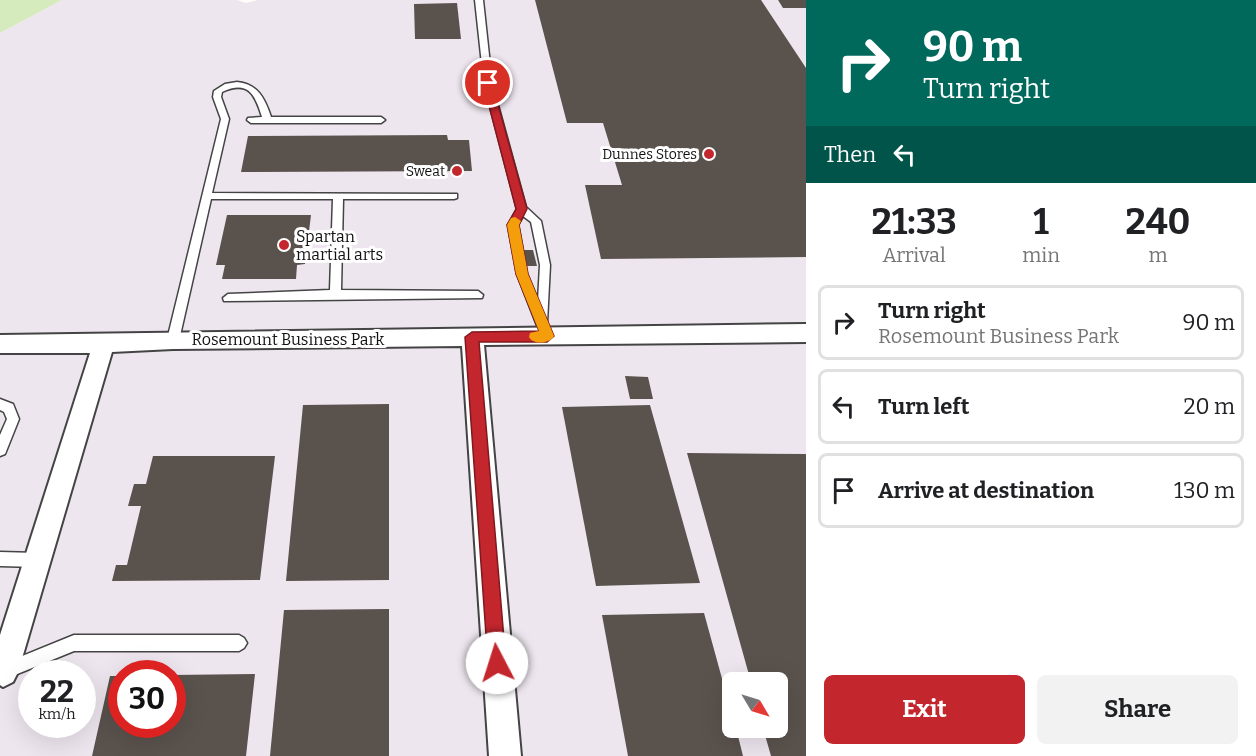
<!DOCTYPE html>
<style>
body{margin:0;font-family:Bitter,serif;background:#f2f2f2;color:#202124;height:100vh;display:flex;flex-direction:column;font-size:22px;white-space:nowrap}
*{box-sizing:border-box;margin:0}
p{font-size:20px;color:#757577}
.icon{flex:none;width:33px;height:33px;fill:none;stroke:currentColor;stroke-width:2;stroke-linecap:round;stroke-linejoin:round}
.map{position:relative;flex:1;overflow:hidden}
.sheet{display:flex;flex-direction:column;background:#fff;width:450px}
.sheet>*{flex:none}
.top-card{background:#00695c;color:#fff;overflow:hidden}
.needle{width:39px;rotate:128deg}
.controls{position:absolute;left:722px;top:672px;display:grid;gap:12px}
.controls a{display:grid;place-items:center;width:66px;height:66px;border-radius:9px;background:#fff;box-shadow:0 6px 24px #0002;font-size:30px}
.speed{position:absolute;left:18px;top:660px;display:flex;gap:12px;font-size:30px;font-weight:700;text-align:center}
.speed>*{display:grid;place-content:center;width:78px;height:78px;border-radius:50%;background:#fff;box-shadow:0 6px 24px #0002;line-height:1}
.speed small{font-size:15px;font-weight:400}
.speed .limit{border:9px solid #d22;background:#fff;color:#111}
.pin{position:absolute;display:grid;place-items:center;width:51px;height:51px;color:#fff;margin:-26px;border:3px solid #fff;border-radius:50%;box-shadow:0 2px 6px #0007}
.me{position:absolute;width:66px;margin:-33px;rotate:355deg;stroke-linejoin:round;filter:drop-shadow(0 0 4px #0008)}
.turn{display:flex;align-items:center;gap:21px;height:126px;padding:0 18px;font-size:27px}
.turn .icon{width:78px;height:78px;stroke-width:2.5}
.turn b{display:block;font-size:42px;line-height:51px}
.then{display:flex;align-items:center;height:57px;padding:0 18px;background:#0003;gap:12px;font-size:22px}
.eta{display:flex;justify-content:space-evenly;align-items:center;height:102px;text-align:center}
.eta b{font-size:36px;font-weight:700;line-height:42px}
.primary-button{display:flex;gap:12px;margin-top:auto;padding:12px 18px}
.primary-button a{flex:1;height:69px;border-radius:9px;background:#c4262e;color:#fff;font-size:24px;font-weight:700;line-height:69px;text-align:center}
.primary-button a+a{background:#f2f2f2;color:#202124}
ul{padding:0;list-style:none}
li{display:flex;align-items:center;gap:18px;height:75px;margin:0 12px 9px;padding:0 6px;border:3px solid #e0e0e0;border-radius:9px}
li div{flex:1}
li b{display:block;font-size:22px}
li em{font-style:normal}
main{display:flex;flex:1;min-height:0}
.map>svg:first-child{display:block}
</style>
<main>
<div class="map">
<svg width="806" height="756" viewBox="0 0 806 756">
<rect width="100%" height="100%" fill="#fffdf5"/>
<!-- industrial -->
<path fill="#eee6ef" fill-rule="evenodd" d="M62 0H237L246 3 258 0H806V756H0V33ZM32 674H82V724H32ZM122 674H172V724H122ZM732 682H777V728H732Z"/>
<!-- green -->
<path fill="#d5ebbd" d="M0 0H62L0 33Z"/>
<!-- building -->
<g fill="#5a524d">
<path d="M535 0H761L806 68V257L601 259 585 185H622L603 123H567Z"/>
<path d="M778 0H806V8H783Z"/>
<path d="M457 3 461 39H415L414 4Z"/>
<path d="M447 135 448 140H469L472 171 241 172 248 136Z"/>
<path d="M227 215H311L305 264 297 265 296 279H222L225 265H216Z"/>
<path d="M524 250H533L537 266H527Z"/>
<path d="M625 376 648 377 653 399H630Z"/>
<path d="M389 404V580L286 581 303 405Z"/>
<path d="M650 405 700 583 596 586 562 407Z"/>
<path d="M687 453 806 454V756H771L763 728H777V682H751Z"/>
<path d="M153 456H275L260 580 112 581 116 565H127L141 506H128L134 484H146Z"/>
<path d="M389 609V756H270L284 610Z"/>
<path d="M704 613 732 715V728H736L743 756H628L602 615Z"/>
<path d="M255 674 246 756H92L110 676H122V724H172V675Z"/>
</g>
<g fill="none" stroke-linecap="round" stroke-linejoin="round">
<!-- service casing -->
<g stroke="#444" stroke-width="3">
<g id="service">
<path d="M475 0H483L492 83 526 207 541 221 550 265 547 323 553 336 547 341 541 336 517 274 508 225 517 209 484 83ZM523 216 531 222 540 265 538 301 527 274 518 225Z"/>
<path d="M237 82C258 84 265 99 271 117H381L385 120 381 123H251L247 120 248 118 262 117C255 94 248 80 222 92L221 97 229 119 212 193 457 194V198L454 199H343L341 290 478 291 483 295 482 298 224 301 223 298 228 294 330 290 333 199H211L179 340 177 343H169L167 340 221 119 213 97 214 91 225 84Z"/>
<path d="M0 399 13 404 19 419 5 454 0 456V435L7 419 4 412 0 410Z"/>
<path d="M0 552 37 553 42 555 44 560 42 565 37 567 0 566Z"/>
<path d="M74 635H239L244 638 247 643 244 648 239 651H74L0 681V665Z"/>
</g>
</g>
<!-- minor casing -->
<g stroke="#444" stroke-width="4">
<path id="minor" d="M806 324V342L484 345 521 756H489L462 346 173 349 112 352 18 672 13 682 3 687 0 685V635L90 353H0V335Z"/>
</g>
<!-- service -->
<use href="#service" fill="#fff" fill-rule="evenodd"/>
<!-- minor -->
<use href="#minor" fill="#fff" fill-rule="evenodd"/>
</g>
<!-- route -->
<path fill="#c4262e" stroke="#7f191e" stroke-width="1.5" d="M488 80 492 83 527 209 519 225 528 274 554 336 547 342H479L506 663 503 669 497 672 491 669 488 663 465 337 472 332 539 331 516 274 507 225 516 209 483 83Z"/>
<!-- slow -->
<path fill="#f59e0b" d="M515 217 521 221 519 225 528 274 554 336C550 344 533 345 529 337L530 333 539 331 516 274 507 225 511 218Z"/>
<!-- markers -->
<g fill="#c4262e" stroke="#fff" stroke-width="2">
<circle cx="709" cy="154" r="6"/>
<circle cx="457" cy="171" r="6"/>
<circle cx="284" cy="245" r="6"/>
</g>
<g text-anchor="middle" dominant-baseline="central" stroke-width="6" stroke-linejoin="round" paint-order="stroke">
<!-- far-poi labels -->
<g font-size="14" fill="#111" stroke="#fff" text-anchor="end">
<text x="697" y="154">Dunnes Stores</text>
<text x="445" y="171">Sweat</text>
</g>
<!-- poi labels -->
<g font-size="16" fill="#111" stroke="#fff" text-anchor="start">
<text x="296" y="236">Spartan<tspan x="296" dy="18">martial arts</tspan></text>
</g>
<!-- street labels -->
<g font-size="16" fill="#111" stroke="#fff">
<text x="288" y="339">Rosemount Business Park</text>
</g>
</g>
</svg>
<div class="controls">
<a><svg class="needle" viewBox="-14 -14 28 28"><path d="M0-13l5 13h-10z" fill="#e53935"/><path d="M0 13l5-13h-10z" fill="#757577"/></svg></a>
</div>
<div class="speed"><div>22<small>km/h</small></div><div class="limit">30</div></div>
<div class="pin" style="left:488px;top:83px;background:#d93025"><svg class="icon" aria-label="arrive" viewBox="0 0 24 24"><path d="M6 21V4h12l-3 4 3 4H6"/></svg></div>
<svg class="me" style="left:497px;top:663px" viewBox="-20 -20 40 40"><circle r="19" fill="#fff"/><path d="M0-13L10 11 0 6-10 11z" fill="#c4262e"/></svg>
</div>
<section class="sheet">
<div class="top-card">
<div class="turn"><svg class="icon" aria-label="right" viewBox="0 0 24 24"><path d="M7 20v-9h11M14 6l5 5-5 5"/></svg><div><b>90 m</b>Turn right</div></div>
<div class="then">Then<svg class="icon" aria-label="left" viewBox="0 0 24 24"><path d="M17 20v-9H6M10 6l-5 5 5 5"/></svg></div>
</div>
<div class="eta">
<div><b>21:33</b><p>Arrival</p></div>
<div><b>1</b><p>min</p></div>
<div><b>240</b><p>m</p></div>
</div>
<ul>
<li><svg class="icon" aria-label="right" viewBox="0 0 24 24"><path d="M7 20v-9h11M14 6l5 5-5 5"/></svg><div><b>Turn right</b><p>Rosemount Business Park</p></div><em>90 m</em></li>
<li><svg class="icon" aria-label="left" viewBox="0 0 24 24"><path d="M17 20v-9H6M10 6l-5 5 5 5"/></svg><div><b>Turn left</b></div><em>20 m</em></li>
<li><svg class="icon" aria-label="arrive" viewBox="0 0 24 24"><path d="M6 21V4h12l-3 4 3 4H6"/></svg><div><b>Arrive at destination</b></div><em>130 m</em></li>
</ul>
<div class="primary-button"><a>Exit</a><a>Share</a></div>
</section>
</main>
